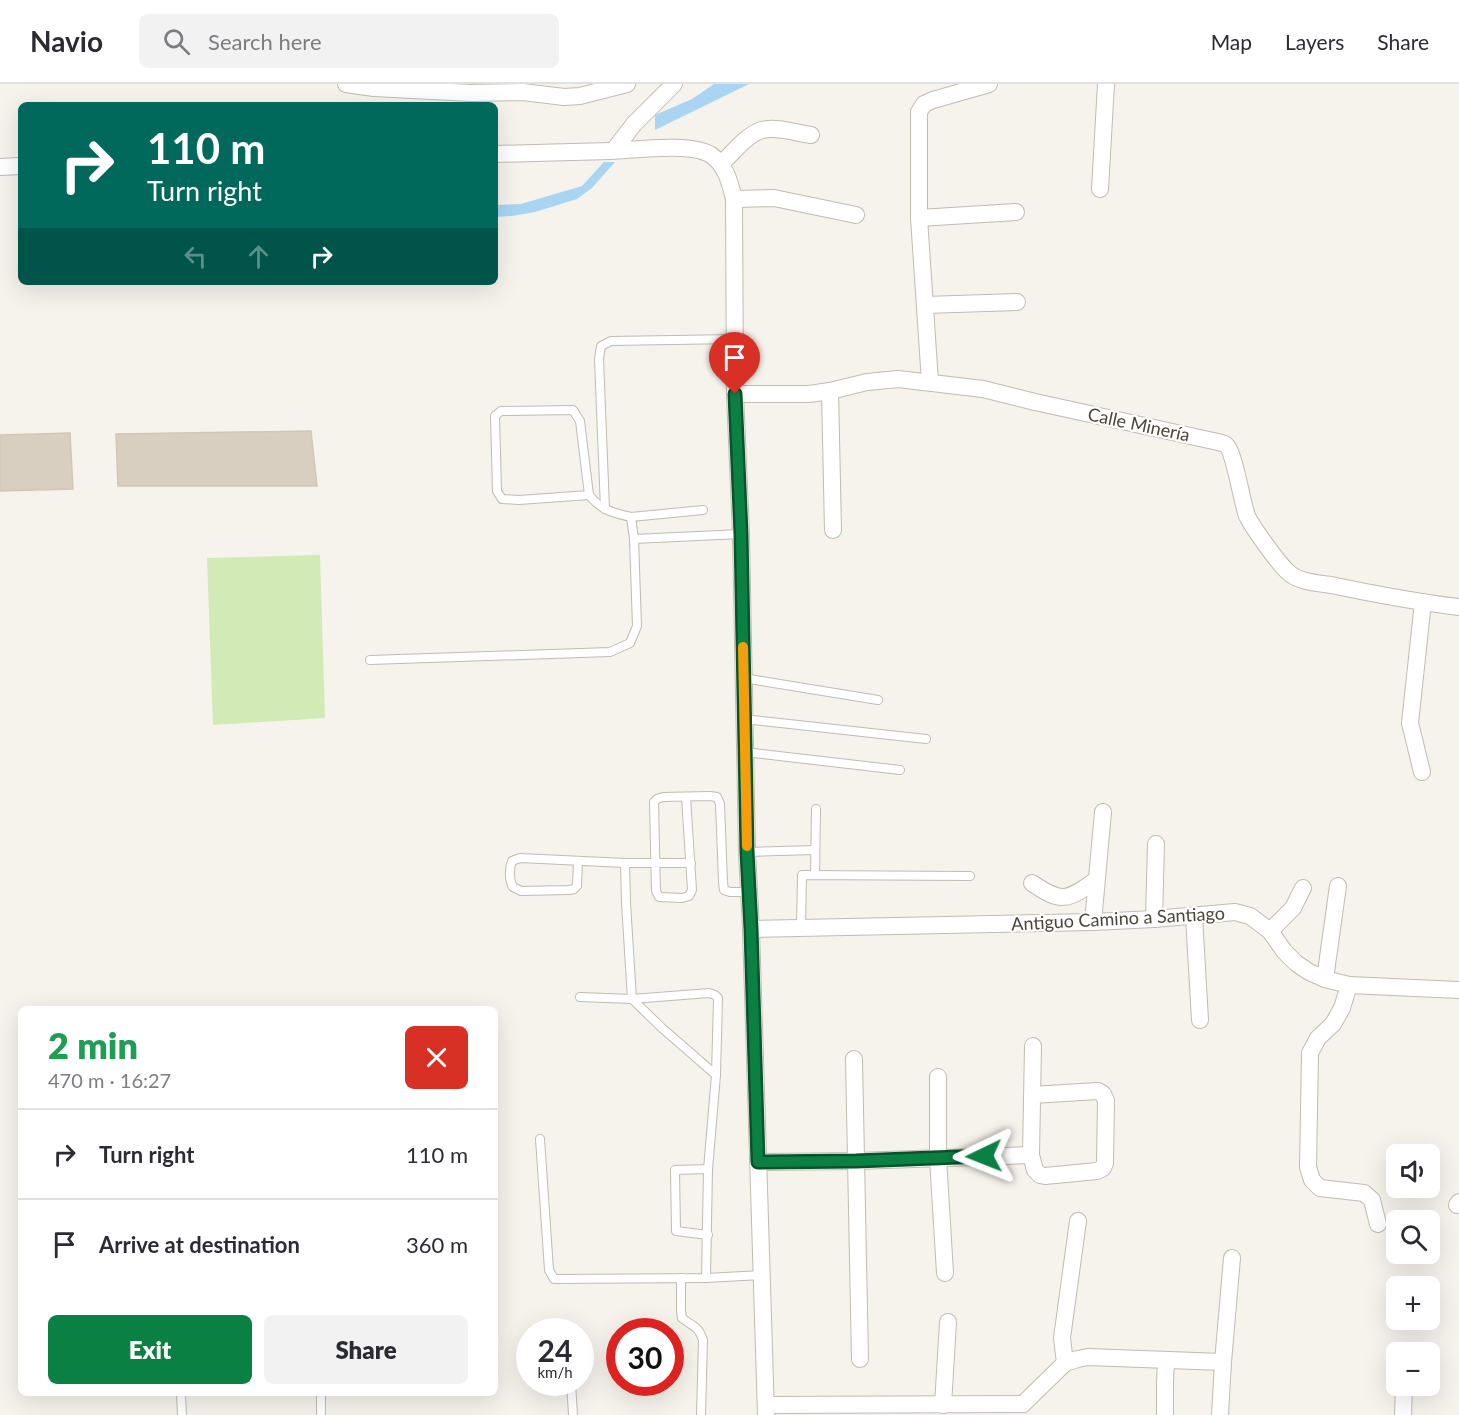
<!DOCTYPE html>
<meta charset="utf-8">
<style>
body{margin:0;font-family:Lato,sans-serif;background:#f2f2f3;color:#2b2b33;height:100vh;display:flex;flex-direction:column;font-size:22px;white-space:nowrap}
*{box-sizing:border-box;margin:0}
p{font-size:20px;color:#7c7c81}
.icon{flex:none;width:33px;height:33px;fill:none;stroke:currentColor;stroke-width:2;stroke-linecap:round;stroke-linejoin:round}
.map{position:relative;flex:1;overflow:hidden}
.panel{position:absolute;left:18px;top:922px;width:480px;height:390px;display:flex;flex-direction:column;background:#fff;border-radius:9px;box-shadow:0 6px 24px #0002}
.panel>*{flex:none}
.hud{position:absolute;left:18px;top:18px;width:480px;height:183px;border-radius:9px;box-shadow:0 6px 24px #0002;background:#00695c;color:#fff;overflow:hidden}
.fabs{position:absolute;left:1386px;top:1060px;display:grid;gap:12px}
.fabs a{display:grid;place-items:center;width:54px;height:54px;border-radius:9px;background:#fff;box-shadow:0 6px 24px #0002;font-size:30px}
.speed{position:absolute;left:516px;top:1234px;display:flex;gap:12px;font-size:30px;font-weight:700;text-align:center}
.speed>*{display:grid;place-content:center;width:78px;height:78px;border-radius:50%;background:#fff;box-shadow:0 6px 24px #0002;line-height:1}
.speed small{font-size:15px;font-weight:400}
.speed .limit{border:9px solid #d22;background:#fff;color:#111}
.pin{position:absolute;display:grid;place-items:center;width:51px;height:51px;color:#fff;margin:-62px -26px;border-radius:50% 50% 50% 0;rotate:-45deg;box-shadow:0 0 6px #0007}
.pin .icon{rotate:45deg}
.me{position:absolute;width:66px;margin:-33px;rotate:268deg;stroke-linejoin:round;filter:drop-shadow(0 0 4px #0008)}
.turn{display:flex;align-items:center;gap:21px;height:126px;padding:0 30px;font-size:27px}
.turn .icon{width:78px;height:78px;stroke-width:2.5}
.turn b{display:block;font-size:42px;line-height:51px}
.lanes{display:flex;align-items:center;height:57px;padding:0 30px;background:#0003;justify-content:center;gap:30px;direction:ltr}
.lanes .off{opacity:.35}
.round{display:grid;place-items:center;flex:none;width:63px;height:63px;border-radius:9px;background:#f2f2f3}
.headline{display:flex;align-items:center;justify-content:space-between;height:102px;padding:0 30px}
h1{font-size:36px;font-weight:800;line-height:45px;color:#1e9e55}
.action{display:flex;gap:12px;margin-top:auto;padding:12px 30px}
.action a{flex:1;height:69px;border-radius:9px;background:#0b8043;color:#fff;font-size:24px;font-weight:800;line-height:69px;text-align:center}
.action a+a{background:#f2f2f3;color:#2b2b33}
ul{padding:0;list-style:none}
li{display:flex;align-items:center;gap:18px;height:90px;padding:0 30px;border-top:2px solid #e1e1e2}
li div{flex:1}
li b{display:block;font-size:22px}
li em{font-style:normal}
header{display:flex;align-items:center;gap:36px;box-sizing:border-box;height:84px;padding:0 30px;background:#fff;border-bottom:2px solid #e1e1e2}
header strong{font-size:28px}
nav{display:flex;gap:33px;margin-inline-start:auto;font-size:21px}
.search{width:420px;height:54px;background:#f2f2f3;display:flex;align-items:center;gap:15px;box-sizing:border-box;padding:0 21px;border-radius:9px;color:#7c7c81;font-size:22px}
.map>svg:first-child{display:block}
</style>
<header>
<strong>Navio</strong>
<div class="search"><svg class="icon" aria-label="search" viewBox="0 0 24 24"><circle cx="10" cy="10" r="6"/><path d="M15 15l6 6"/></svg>Search here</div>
<nav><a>Map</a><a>Layers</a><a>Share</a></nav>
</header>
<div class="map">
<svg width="1459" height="1331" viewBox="0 0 1459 1331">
<rect width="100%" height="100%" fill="#f6f3ec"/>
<!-- green -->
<path fill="#d2eab5" d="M320 471 325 634 213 641 207 474Z"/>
<!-- water -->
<g fill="#a9d4f2">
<path d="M714 0H749L655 46V31L692 15Z"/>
<path d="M604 78H615L592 104 577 115 535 128 512 132 495 133V121L521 120 582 102Z"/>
</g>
<!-- building -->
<g fill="#d8cfc1" stroke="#d3c7b4" stroke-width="1.5">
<path d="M311 347 317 402H118L116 350Z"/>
<path d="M70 349 73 405 0 407V351Z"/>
</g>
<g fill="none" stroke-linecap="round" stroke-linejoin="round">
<!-- service casing -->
<g stroke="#c2bbae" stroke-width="10">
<g id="service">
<path d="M589 411 519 416 502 415 497 407 495 332 501 327 573 326 580 337 589 411C601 426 613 429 631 433"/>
<path d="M605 425 599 275 601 262 611 257 735 255"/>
<path d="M634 455 631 433 703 426"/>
<path d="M370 576 610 568 630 559 637 542 634 455 741 450"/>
<path d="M743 594 878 616"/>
<path d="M744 635 926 655"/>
<path d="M745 668 900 686"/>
<path d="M686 713 692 806 689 812 682 814 659 813 656 807 654 718 657 715 663 713 710 712 717 713 720 720 723 798 724 806 730 808H749"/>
<path d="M747 768 815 766"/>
<path d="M578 777 577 802 574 805 569 806 521 807 513 803C509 796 509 785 512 777L520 774 625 779H691"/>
<path d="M625 779 626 819 632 915 709 909 715 911 718 914 716 991"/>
<path d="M815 791 816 725"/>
<path d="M801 843 802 791 970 792"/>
<path d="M580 913 632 915 662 944 716 991 708 1085 706 1194"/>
<path d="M540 1055 549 1186 554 1195 706 1194 762 1191"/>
<path d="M708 1151 676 1147 675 1086 708 1085"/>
<path d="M681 1194V1227L682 1234C693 1243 698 1241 703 1256L701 1331"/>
<path d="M571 1299 573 1331"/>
<path d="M181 1310 182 1331"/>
<path d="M321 1310V1331"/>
</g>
</g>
<!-- minor casing -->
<g stroke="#c2bbae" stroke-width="18">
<g id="minor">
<path d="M346 0 374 4 471 9 523 8 564 13 580 12 627 0"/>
<path d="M614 66 634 40 674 0"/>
<path d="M495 70C534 69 572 68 611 67 635 66 692 58 711 71 726 81 730 99 734 115L735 310 741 450 747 768 751 845 766 1331"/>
<path d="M721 80C733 69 746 51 762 46 777 42 796 49 811 51"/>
<path d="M0 83 21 82"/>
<path d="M1100 105 1106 0"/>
<path d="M734 115 774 114 856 131"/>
<path d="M919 134 1016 128"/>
<path d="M925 221 1017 218"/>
<path d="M930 298 919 134V28L924 20 933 16 989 0"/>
<path d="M830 307 833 446"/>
<path d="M735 310H809L830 307 867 298 898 295 983 305 1035 318 1218 358C1221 359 1224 359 1226 361 1234 367 1242 418 1247 432 1253 444 1278 479 1288 488 1298 498 1318 499 1331 501 1374 510 1416 518 1459 523"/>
<path d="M1422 688 1410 639 1423 518"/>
<path d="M1032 799C1061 819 1067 817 1096 796"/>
<path d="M1194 832 1200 936"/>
<path d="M1154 835 1156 760"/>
<path d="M1093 838 1103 728"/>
<path d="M751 845 1093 838 1154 835 1235 828 1250 832 1270 847 1284 867 1296 879 1309 888 1325 895 1349 901 1459 906"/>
<path d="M1270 847 1293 824 1303 804"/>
<path d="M1325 895 1338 802"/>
<path d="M1349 901 1342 924 1333 940 1318 954 1310 969 1308 1083 1312 1096 1320 1104 1364 1109 1372 1116 1378 1140"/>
<path d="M854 975 860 1275"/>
<path d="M938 993V1074L945 1189"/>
<path d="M1032 1011 1098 1007 1103 1010 1106 1017 1105 1079 1103 1084 1097 1087 1045 1092 1040 1091 1035 1086 1031 1071 1033 962"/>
<path d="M758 1078 856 1077 1031 1071"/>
<path d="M1457 1121 1459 1118"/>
<path d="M1405 1269V1267"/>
<path d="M1065 1279 1078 1275 1088 1273 1223 1278"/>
<path d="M1023 1320 1065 1279 1062 1254 1078 1137"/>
<path d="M766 1321 1023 1320"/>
<path d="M943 1321 948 1238"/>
<path d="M1165 1331V1298L1166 1276"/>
<path d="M1220 1331 1223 1278 1232 1174"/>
<path d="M1403 1331 1404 1302"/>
</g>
</g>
<!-- service -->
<use href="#service" stroke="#fff" stroke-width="8"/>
<!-- minor -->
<use href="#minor" stroke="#fff" stroke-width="16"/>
</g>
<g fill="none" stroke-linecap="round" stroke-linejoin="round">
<!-- route casing -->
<g stroke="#07532c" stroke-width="15">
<path id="route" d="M735 310 741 450 747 768 751 845 758 1078 856 1077 984 1072"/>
</g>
<!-- route -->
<use href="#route" stroke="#0b8043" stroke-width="10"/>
<!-- slow -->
<path stroke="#f59e0b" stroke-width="10" d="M743 563 747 762"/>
</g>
<g text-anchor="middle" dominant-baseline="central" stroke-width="4.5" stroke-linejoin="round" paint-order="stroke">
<!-- street labels -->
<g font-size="18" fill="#4b4439" stroke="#fff">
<text transform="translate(1139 340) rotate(12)">Calle Minería</text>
<text transform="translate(1118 834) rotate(-3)">Antiguo Camino a Santiago</text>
</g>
</g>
</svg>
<div class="fabs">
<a><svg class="icon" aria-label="sound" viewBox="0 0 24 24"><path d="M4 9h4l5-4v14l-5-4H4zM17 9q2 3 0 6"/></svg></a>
<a><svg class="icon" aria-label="search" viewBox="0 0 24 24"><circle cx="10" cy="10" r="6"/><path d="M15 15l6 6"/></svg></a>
<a>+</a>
<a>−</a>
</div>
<div class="speed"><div>24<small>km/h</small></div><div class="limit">30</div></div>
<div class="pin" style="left:735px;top:310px;background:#d93025"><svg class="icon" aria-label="arrive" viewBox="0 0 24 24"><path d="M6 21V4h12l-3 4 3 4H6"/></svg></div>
<svg class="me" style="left:984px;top:1072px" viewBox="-20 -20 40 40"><path d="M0-17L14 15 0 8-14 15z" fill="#0b8043" stroke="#fff" stroke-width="4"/></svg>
<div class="hud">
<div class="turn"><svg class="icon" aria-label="right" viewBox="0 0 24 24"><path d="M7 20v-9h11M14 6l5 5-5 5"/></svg><div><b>110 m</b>Turn right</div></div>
<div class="lanes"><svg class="icon off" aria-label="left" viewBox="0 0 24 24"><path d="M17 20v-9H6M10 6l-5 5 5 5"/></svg><svg class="icon off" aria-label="ahead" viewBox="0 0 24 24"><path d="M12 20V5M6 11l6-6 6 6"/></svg><svg class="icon" aria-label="right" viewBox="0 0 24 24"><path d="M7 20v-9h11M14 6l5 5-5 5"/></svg></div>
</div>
<section class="panel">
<div class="headline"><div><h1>2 min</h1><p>470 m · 16:27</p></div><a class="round" style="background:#d93025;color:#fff"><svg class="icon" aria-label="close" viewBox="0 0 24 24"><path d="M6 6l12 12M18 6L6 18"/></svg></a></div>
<ul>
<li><svg class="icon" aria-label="right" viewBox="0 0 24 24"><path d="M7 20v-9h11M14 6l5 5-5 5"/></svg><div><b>Turn right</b></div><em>110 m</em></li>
<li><svg class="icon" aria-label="arrive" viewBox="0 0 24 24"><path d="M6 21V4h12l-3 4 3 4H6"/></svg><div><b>Arrive at destination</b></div><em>360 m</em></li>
</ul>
<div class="action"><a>Exit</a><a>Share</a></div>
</section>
</div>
